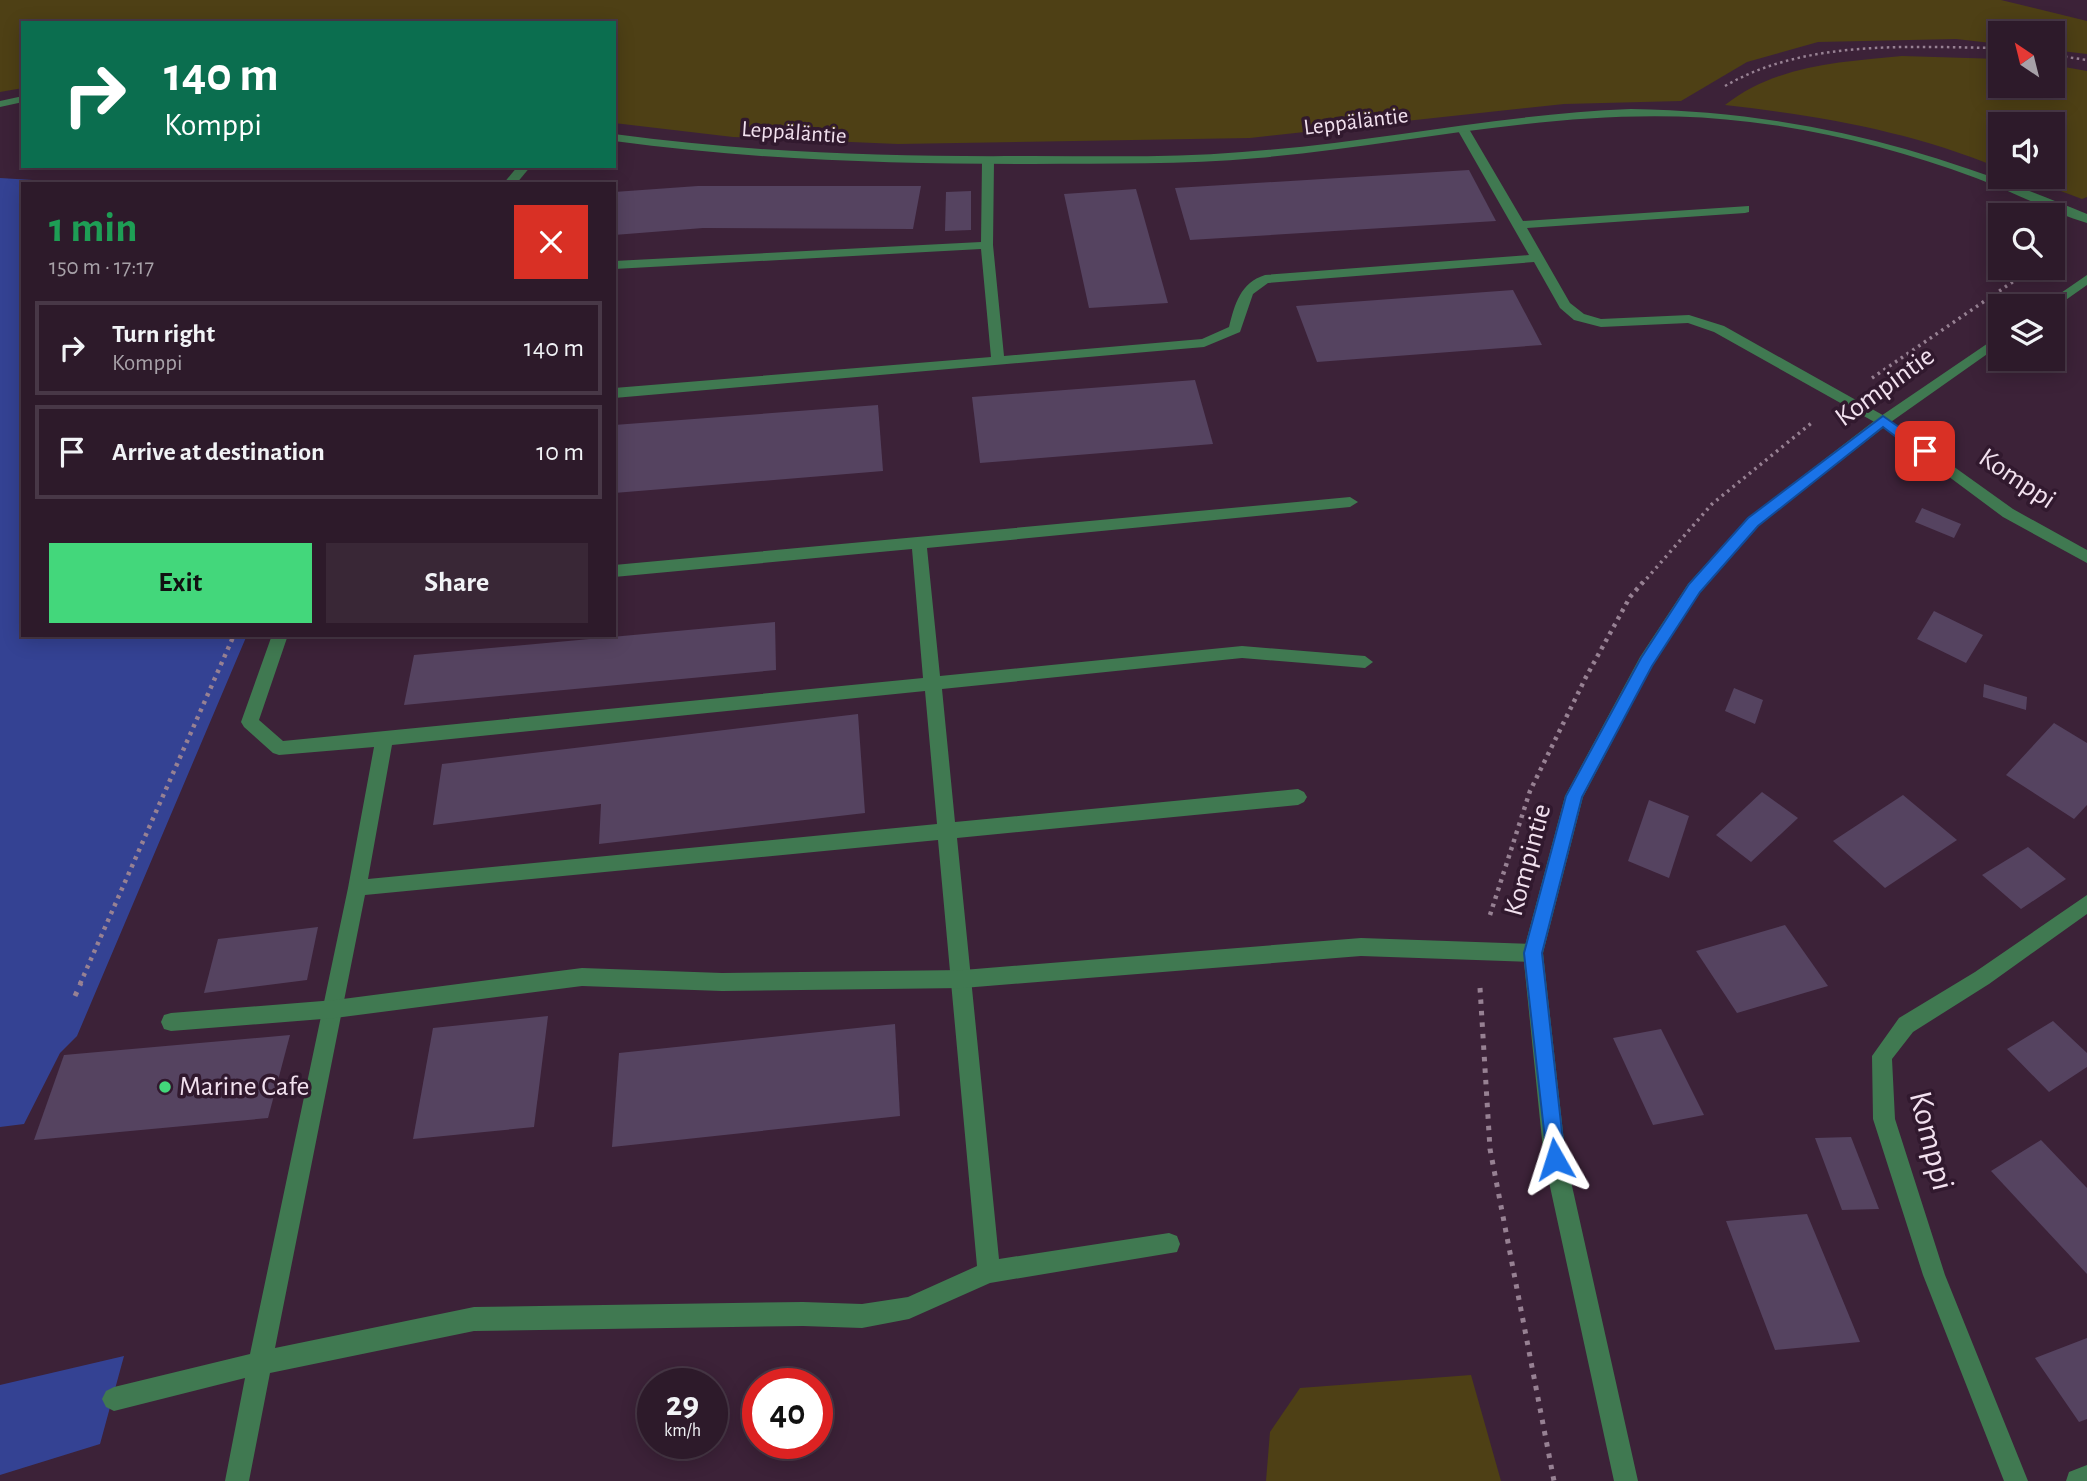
<!DOCTYPE html>
<meta charset="utf-8">
<style>
body{margin:0;font-family:"Alegreya Sans",sans-serif;background:#392736;color:#f1f3f6;height:100vh;display:flex;flex-direction:column;font-size:26px;white-space:nowrap}
*{box-sizing:border-box;margin:0}
p{font-size:23px;color:#a7a1a8}
.icon{flex:none;width:38px;height:38px;fill:none;stroke:currentColor;stroke-width:2;stroke-linecap:round;stroke-linejoin:round}
.map{position:relative;flex:1;overflow:hidden}
.side{position:absolute;left:21px;top:182px;width:595px;height:455px;display:flex;flex-direction:column;background:#2d1a2a;border-radius:0px;box-shadow:0 4px 18px #0003,0 0 0 2px #483847}
.side>*{flex:none}
.guide{position:absolute;left:21px;top:21px;width:595px;height:147px;border-radius:0px;box-shadow:0 4px 18px #0003,0 0 0 2px #483847;background:#0b6e4f;color:#fff;overflow:hidden}
.needle{width:46px;rotate:325deg}
.fabs{position:absolute;left:1988px;top:21px;display:grid;gap:14px}
.fabs a{display:grid;place-items:center;width:77px;height:77px;border-radius:0px;background:#2d1a2a;box-shadow:0 4px 18px #0003,0 0 0 2px #483847;font-size:35px}
.speed{position:absolute;left:637px;top:1368px;display:flex;gap:14px;font-size:35px;font-weight:700;text-align:center}
.speed>*{display:grid;place-content:center;width:91px;height:91px;border-radius:50%;background:#2d1a2a;box-shadow:0 4px 18px #0003,0 0 0 2px #483847;line-height:1}
.speed small{font-size:18px;font-weight:400}
.speed .limit{border:10px solid #d22;background:#fff;color:#111}
.pin{position:absolute;display:grid;place-items:center;width:60px;height:60px;color:#fff;margin:-30px;border-radius:14px;box-shadow:0 4px 10px #0006}
.me{position:absolute;width:77px;margin:-38px;rotate:354deg;stroke-linejoin:round;filter:drop-shadow(0 0 5px #0008)}
.turn{display:flex;align-items:center;gap:24px;height:147px;padding:0 28px;font-size:32px}
.turn .icon{width:91px;height:91px;stroke-width:2.5}
.turn b{display:block;font-size:49px;line-height:60px}
.round{display:grid;place-items:center;flex:none;width:74px;height:74px;border-radius:0px;background:#392736}
.head{display:flex;align-items:center;justify-content:space-between;height:119px;padding:0 28px}
h1{font-size:42px;font-weight:700;line-height:52px;color:#1e9e55}
.cta{display:flex;gap:14px;margin-top:auto;padding:14px 28px}
.cta a{flex:1;height:80px;border-radius:0px;background:#43d77b;color:#111;font-size:28px;font-weight:700;line-height:80px;text-align:center}
.cta a+a{background:#392736;color:#f1f3f6}
ul{padding:0;list-style:none}
li{display:flex;align-items:center;gap:21px;height:94px;margin:0 14px 10px;padding:0 14px;border:4px solid #483847;border-radius:0px}
li div{flex:1}
li b{display:block;font-size:26px}
li em{font-style:normal}
.map>svg:first-child{display:block}
</style>
<div class="map">
<svg width="2087" height="1481" viewBox="0 0 2087 1481">
<rect width="100%" height="100%" fill="#3c2238"/>
<!-- green -->
<g fill="#4e4015">
<path d="M0 0H2001L2087 21V54L2053 50V33H2000V44L1956 39 1818 42 1747 62 1681 101 1564 104 1250 138 898 144 733 137 614 123V23H23V88L0 92Z"/>
<path d="M1902 56 2000 59V86H2053V65L2087 71V197L2082 199 2023 177H2053V124H2000V168C1909 131 1822 116 1725 105 1776 65 1840 62 1902 56Z"/>
<path d="M1471 1375 1501 1481H1266L1270 1432 1300 1388Z"/>
</g>
<!-- water -->
<g fill="#344293">
<path d="M0 178 99 184H23V635H247L77 1036 60 1053 24 1124 0 1127Z"/>
<path d="M124 1356 100 1444 0 1475V1385Z"/>
</g>
<!-- building -->
<g fill="#554360">
<path d="M1469 170 1496 221 1190 240 1175 188Z"/>
<path d="M698 186H921L913 229 703 228 614 235V192Z"/>
<path d="M1136 189 1168 303 1089 308 1064 194Z"/>
<path d="M971 191V230L945 231 946 192Z"/>
<path d="M1513 290 1542 345 1317 362 1296 306Z"/>
<path d="M1195 380 1213 444 980 463 972 397Z"/>
<path d="M878 405 883 471 614 493V425Z"/>
<path d="M1922 508 1961 524 1954 538 1915 522Z"/>
<path d="M1934 611 1983 635 1966 663 1917 639Z"/>
<path d="M775 622 776 670 404 705 414 655Z"/>
<path d="M1984 684 2027 697 2026 710 1983 697Z"/>
<path d="M1734 688 1763 700 1755 724 1725 711Z"/>
<path d="M858 714 865 813 599 844 601 804 433 825 442 764Z"/>
<path d="M2054 723 2087 743V805L2074 819 2006 775Z"/>
<path d="M1762 792 1798 818 1751 862 1716 835Z"/>
<path d="M1903 795 1957 840 1885 888 1833 841Z"/>
<path d="M1649 800 1689 816 1669 878 1628 861Z"/>
<path d="M2028 847 2066 879 2021 909 1982 875Z"/>
<path d="M1785 925 1828 986 1737 1013 1696 951Z"/>
<path d="M318 927 307 980 204 993 218 939Z"/>
<path d="M548 1016 534 1127 413 1139 433 1028Z"/>
<path d="M2053 1021 2087 1053V1067L2049 1092 2007 1049Z"/>
<path d="M895 1024 900 1116 612 1147 619 1053Z"/>
<path d="M1661 1029 1704 1115 1653 1125 1613 1038Z"/>
<path d="M290 1035 268 1118 34 1140 64 1055Z"/>
<path d="M1851 1137 1879 1209 1842 1210 1815 1138Z"/>
<path d="M2041 1140 2087 1188V1274L1991 1171Z"/>
<path d="M1807 1214 1860 1342 1775 1350 1726 1221Z"/>
<path d="M2087 1338V1419L2079 1422 2035 1358Z"/>
</g>
<g fill="none" stroke-linecap="round" stroke-linejoin="round">
<!-- path-far3 -->
<g stroke="#978193" stroke-width="2.5" stroke-dasharray="2.5 3.5" stroke-linecap="butt">
<path d="M2053 55 2087 60"/>
<path d="M1725 86C1806 39 1910 47 2000 48"/>
<path d="M2053 254 2066 245"/>
</g>
<!-- path-far2 -->
<g stroke="#978193" stroke-width="3.5" stroke-dasharray="2.5 4.5" stroke-linecap="butt">
<path d="M1872 378 2033 268"/>
<path d="M1642 584 1712 504 1814 421"/>
</g>
<!-- path-far1 -->
<g stroke="#978193" stroke-width="4.5" stroke-dasharray="3.5 5" stroke-linecap="butt">
<path d="M1490 915 1530 791 1586 677 1630 597 1643 582"/>
<path d="M80 984 234 635"/>
</g>
<!-- path -->
<g stroke="#978193" stroke-width="5" stroke-dasharray="4.5 7" stroke-linecap="butt">
<path d="M1480 988 1490 1149 1554 1481"/>
<path d="M75 996 81 983"/>
</g>
<!-- service -->
<g fill="#407951" fill-rule="evenodd">
<path d="M1463 126 1469 129 1523 221 1749 206V212L1745 213 1527 228 1570 303 1584 314 1601 319 1689 315 1724 326 1888 418V424H1878L1714 332 1688 323 1601 327 1574 320 1560 308 1534 262 1268 283 1253 294 1240 332 1204 347 614 398V388L991 357 981 249 614 269V261L981 242 982 161 988 157 994 161 993 245 1004 356 1202 339 1229 327C1235 304 1240 283 1265 275L1529 255 1457 129Z"/>
<path d="M518 166H531L516 184H503Z"/>
<path d="M1350 497 1358 502 1350 507 927 548 940 676 1242 646 1365 656 1373 662 1365 668 1242 658 942 689 955 822 1298 789 1304 792 1307 797 1304 802 1298 805 957 838 999 1259 1169 1233 1177 1236 1180 1244 1177 1252 990 1283 909 1319 862 1328 803 1326 474 1331 270 1373 249 1481H225L245 1378 114 1411 106 1407 102 1399 106 1391 114 1387 250 1354 348 888 374 747 279 755 273 753 244 727 241 722 272 635H288L259 720 283 741 923 678 912 549 614 577V565ZM925 691 937 824 368 879 392 745ZM938 840 977 1266 908 1297 862 1304 803 1302 474 1307 275 1348 365 895Z"/>
</g>
<!-- minor -->
<g fill="#407951" fill-rule="evenodd">
<path d="M23 96V102L0 107V101Z"/>
<path d="M1631 109C1801 112 1931 149 2087 214V223C2049 211 2013 192 1976 178 1903 151 1827 131 1750 122 1584 101 1423 143 1258 158 1183 165 1108 163 1033 164 893 164 754 160 614 141V134C753 153 891 157 1031 156 1101 156 1172 158 1242 152 1373 143 1500 114 1631 109Z"/>
<path d="M1883 416 2013 509 2087 550V563L2003 517 1878 424V418Z"/>
<path d="M2087 895V914L1989 984 1913 1032 1892 1059 1895 1119 1945 1275 2028 1481H2004L1923 1275 1873 1119 1872 1056 1899 1018 1975 972Z"/>
<path d="M1361 938 1533 944 1540 947 1543 953 1540 959 1533 962 1361 956 963 988 722 991 582 986 335 1018 171 1031 164 1029 161 1022 164 1015 171 1013 335 1000 582 968 722 973 963 970Z"/>
<path d="M2087 1465V1481H2066L2069 1472Z"/>
</g>
<!-- tertiary -->
<g fill="#407951" fill-rule="evenodd">
<path d="M2087 275V285L2053 309V306H2042Z"/>
<path d="M2000 335V345L1888 424 1758 526 1700 592 1652 666 1583 797 1543 953 1566 1159 1638 1481H1614L1544 1159 1523 953 1565 796 1640 657 1688 584 1748 518 1878 418Z"/>
</g>
</g>
<!-- route -->
<path fill="#1a73e8" stroke="#114b97" stroke-width="2" d="M1883 416 1929 448V455H1920L1883 427 1758 526 1700 592 1652 666 1582 797 1542 953 1565 1159 1562 1166 1555 1169 1548 1166 1524 953 1566 796 1641 658 1689 584 1748 518Z"/>
<!-- markers -->
<circle fill="#43d77b" stroke="#31192e" stroke-width="2.5" cx="165" cy="1087" r="7"/>
<g text-anchor="middle" dominant-baseline="central" stroke-width="7" stroke-linejoin="round" paint-order="stroke">
<!-- far-street labels -->
<g font-size="23" fill="#f2e1ef" stroke="#31192e">
<text transform="translate(1356 122) rotate(-7)">Leppäläntie</text>
<text transform="translate(794 133) rotate(4)">Leppäläntie</text>
</g>
<!-- street labels -->
<g font-size="28" fill="#f2e1ef" stroke="#31192e">
<text transform="translate(1885 387) rotate(-36)">Kompintie</text>
<text transform="translate(2017 479) rotate(34)">Komppi</text>
<text transform="translate(1528 860) rotate(-75)">Kompintie</text>
</g>
<!-- poi labels -->
<g font-size="28" fill="#f2e1ef" stroke="#31192e" text-anchor="start">
<text x="179" y="1087">Marine Cafe</text>
</g>
<!-- near-street labels -->
<g font-size="33" fill="#f2e1ef" stroke="#31192e">
<text transform="translate(1931 1141) rotate(76)">Komppi</text>
</g>
</g>
</svg>
<div class="fabs">
<a><svg class="needle" viewBox="-14 -14 28 28"><path d="M0-13l5 13h-10z" fill="#e53935"/><path d="M0 13l5-13h-10z" fill="#a7a1a8"/></svg></a>
<a><svg class="icon" aria-label="sound" viewBox="0 0 24 24"><path d="M4 9h4l5-4v14l-5-4H4zM17 9q2 3 0 6"/></svg></a>
<a><svg class="icon" aria-label="search" viewBox="0 0 24 24"><circle cx="10" cy="10" r="6"/><path d="M15 15l6 6"/></svg></a>
<a><svg class="icon" aria-label="layers" viewBox="0 0 24 24"><path d="M12 4l9 5-9 5-9-5zM3 14l9 5 9-5"/></svg></a>
</div>
<div class="speed"><div>29<small>km/h</small></div><div class="limit">40</div></div>
<div class="pin" style="left:1925px;top:451px;background:#d93025"><svg class="icon" aria-label="arrive" viewBox="0 0 24 24"><path d="M6 21V4h12l-3 4 3 4H6"/></svg></div>
<svg class="me" style="left:1555px;top:1159px" viewBox="-20 -20 40 40"><path d="M0-17L14 15 0 8-14 15z" fill="#1a73e8" stroke="#fff" stroke-width="4"/></svg>
<div class="guide">
<div class="turn"><svg class="icon" aria-label="right" viewBox="0 0 24 24"><path d="M7 20v-9h11M14 6l5 5-5 5"/></svg><div><b>140 m</b>Komppi</div></div>
</div>
<section class="side">
<div class="head"><div><h1>1 min</h1><p>150 m · 17:17</p></div><a class="round" style="background:#d93025;color:#fff"><svg class="icon" aria-label="close" viewBox="0 0 24 24"><path d="M6 6l12 12M18 6L6 18"/></svg></a></div>
<ul>
<li><svg class="icon" aria-label="right" viewBox="0 0 24 24"><path d="M7 20v-9h11M14 6l5 5-5 5"/></svg><div><b>Turn right</b><p>Komppi</p></div><em>140 m</em></li>
<li><svg class="icon" aria-label="arrive" viewBox="0 0 24 24"><path d="M6 21V4h12l-3 4 3 4H6"/></svg><div><b>Arrive at destination</b></div><em>10 m</em></li>
</ul>
<div class="cta"><a>Exit</a><a>Share</a></div>
</section>
</div>
